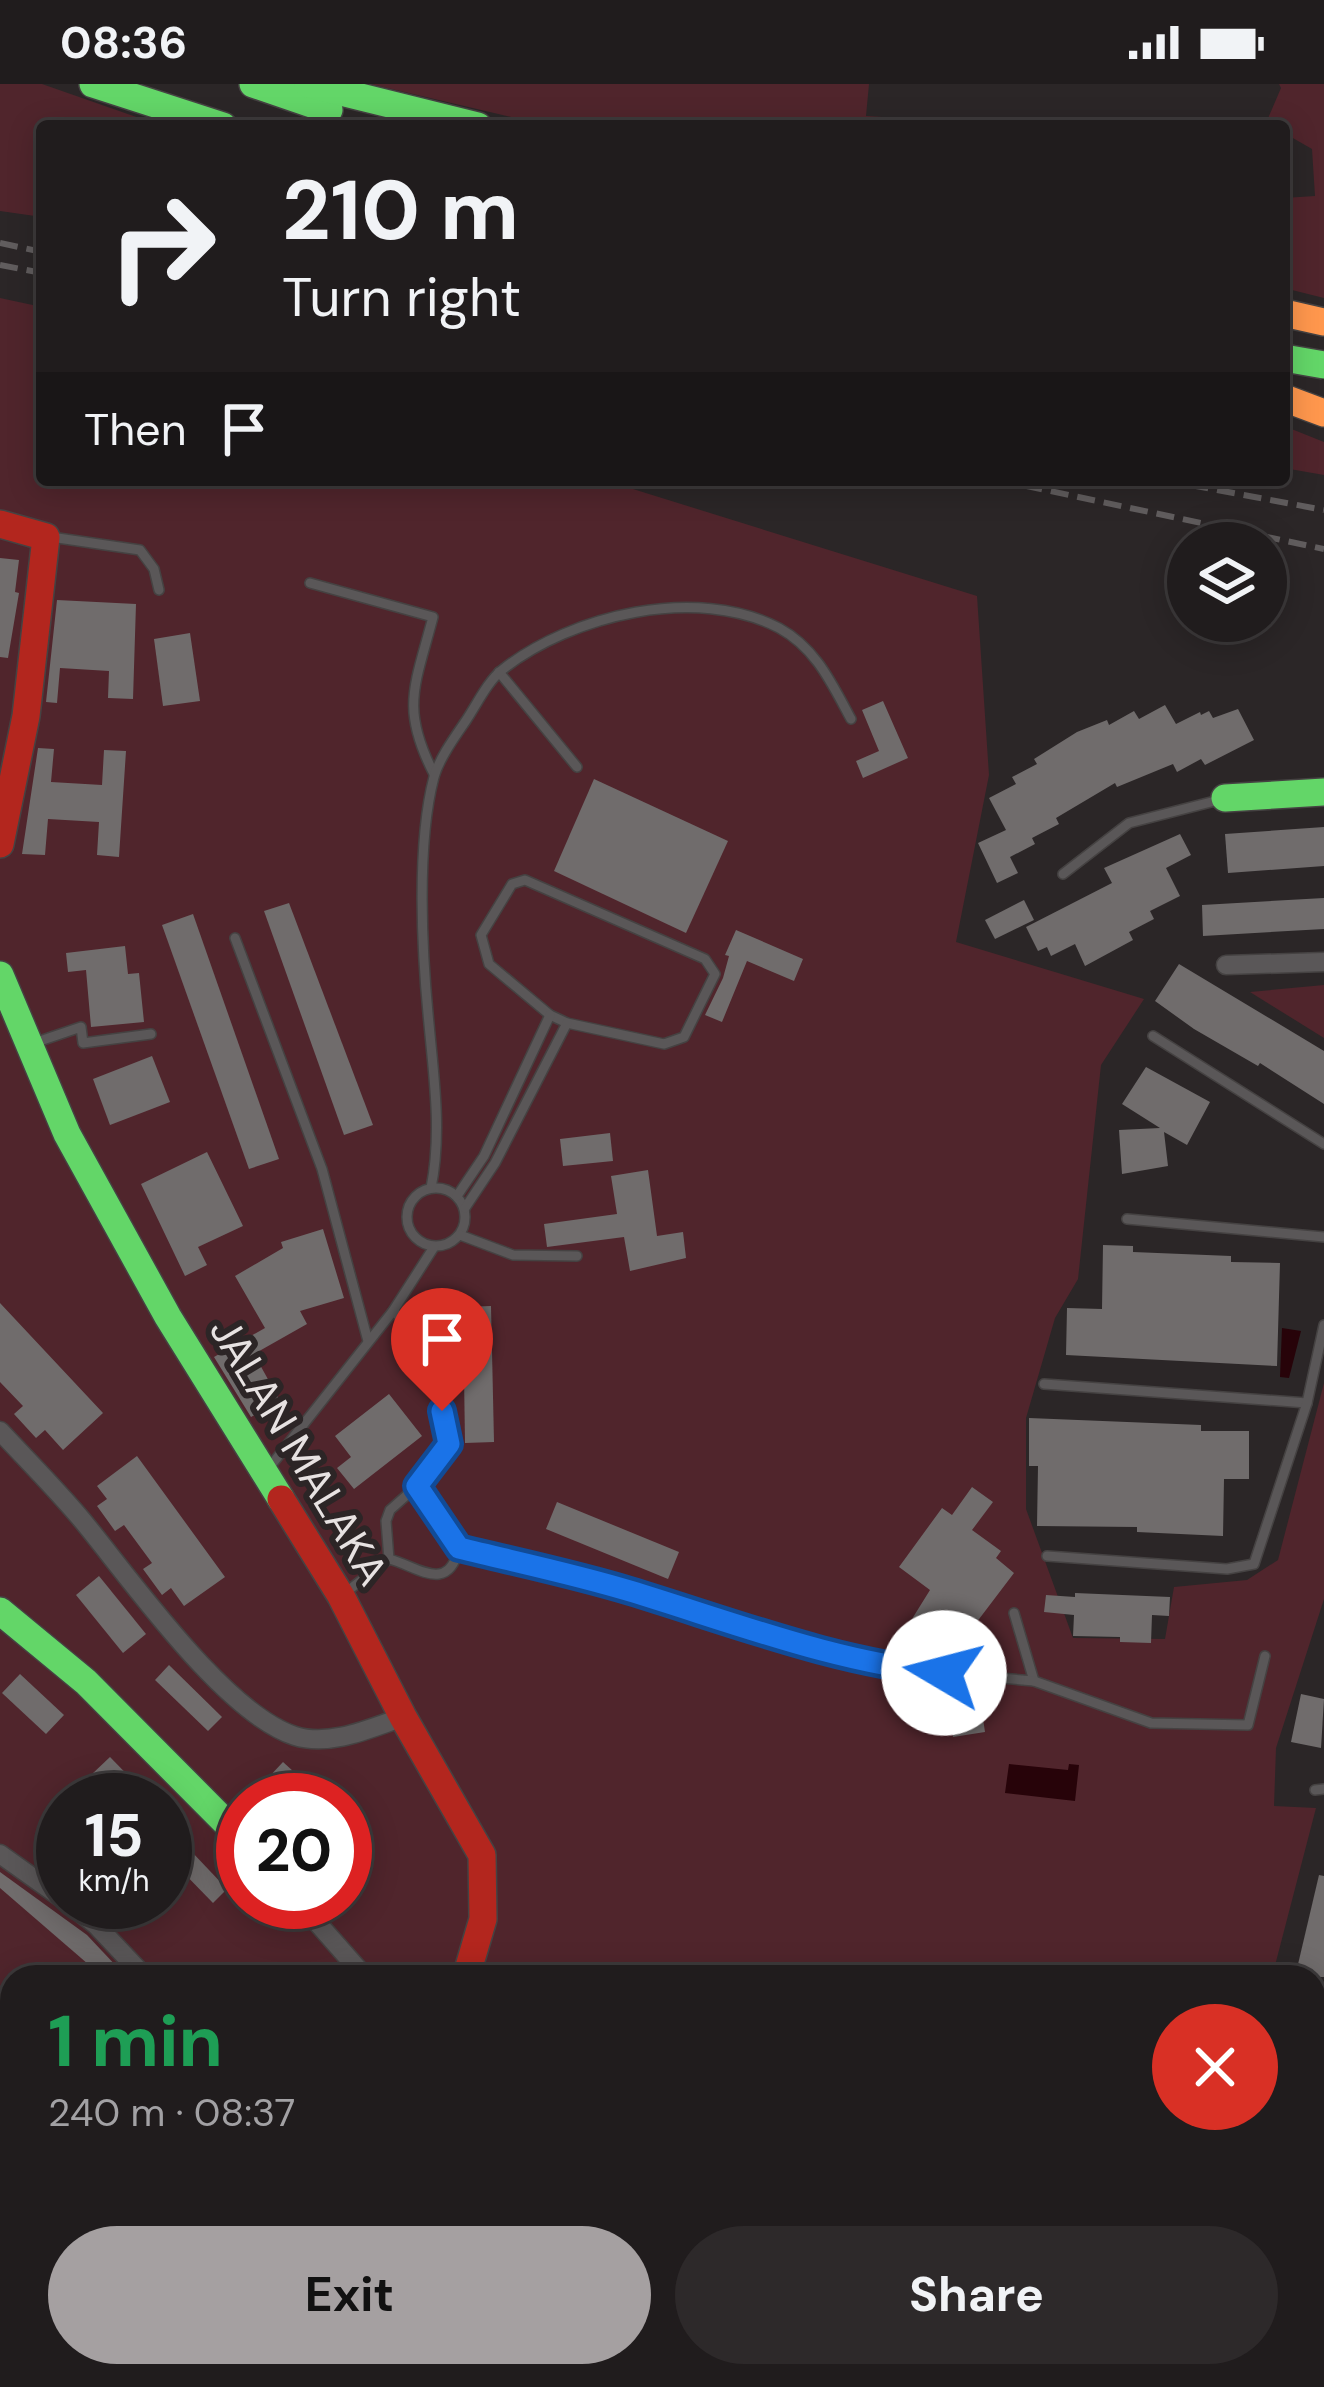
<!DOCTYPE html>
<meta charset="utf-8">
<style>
body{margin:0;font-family:"DM Sans",sans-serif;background:#2d292a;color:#f1f3f6;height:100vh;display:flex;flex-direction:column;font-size:45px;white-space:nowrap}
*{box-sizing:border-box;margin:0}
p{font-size:39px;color:#a2a1a4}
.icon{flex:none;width:66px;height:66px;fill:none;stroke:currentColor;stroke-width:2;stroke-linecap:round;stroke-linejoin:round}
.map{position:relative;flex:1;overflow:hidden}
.side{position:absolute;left:0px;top:1881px;width:1326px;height:423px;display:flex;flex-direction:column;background:#201c1d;border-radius:36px 36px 0 0;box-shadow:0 6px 30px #0003,0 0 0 3px #3d3a3b}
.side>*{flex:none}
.banner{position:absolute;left:36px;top:36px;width:1254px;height:366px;border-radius:12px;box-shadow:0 6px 30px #0003,0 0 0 3px #3d3a3b;background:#201c1d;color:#f1f3f6;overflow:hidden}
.fabs{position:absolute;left:1167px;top:438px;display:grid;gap:24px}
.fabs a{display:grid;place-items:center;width:120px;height:120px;border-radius:50%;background:#201c1d;box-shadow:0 6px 30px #0003,0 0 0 3px #3d3a3b;font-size:60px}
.speed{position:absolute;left:36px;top:1689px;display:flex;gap:24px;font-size:60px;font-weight:700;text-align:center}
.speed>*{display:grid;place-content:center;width:156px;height:156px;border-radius:50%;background:#201c1d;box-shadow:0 6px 30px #0003,0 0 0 3px #3d3a3b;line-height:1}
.speed small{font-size:30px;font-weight:400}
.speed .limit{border:18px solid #d22;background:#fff;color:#111}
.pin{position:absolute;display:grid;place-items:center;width:102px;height:102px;color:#fff;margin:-123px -51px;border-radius:50% 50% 50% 0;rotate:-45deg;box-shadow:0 0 12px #0007}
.pin .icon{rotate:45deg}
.me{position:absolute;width:132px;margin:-66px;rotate:278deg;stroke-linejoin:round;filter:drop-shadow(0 0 9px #0008)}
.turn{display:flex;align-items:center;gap:42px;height:252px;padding:0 48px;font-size:54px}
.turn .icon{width:156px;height:156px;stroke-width:2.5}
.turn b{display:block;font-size:84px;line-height:102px}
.then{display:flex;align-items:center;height:114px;padding:0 48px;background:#0003;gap:24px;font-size:45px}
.round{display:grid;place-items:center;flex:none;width:126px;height:126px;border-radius:63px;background:#2d292a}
.summary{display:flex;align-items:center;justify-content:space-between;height:204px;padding:0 48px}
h1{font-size:72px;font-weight:700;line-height:90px;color:#1e9e55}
.button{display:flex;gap:24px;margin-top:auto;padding:24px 48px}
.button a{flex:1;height:138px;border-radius:72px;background:#a5a0a1;color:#111;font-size:48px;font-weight:700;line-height:138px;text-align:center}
.button a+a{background:#2d292a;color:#f1f3f6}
.status{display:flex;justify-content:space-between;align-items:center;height:84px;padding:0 60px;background:#201c1d;direction:ltr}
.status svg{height:33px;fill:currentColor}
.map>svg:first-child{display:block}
</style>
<div class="status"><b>08:36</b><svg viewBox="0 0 49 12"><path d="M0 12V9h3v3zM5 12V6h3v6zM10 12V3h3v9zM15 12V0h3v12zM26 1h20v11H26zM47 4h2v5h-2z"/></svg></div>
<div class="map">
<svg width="1324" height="2303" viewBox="0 0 1324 2303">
<rect width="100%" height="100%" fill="#2b2627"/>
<!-- green -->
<g fill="#50252c" fill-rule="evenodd">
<path d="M0 0H42L162 42H42V133L0 127Z"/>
<path d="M370 0H869L866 32 1032 42H550Z"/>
<path d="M1279 0H1324V214L1284 204V114L1315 112 1312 65 1284 49V42L1266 39 1281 4Z"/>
<path d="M0 214 42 223V396H604L977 512 989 691 956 858 1144 915 1101 981 1078 1195 1055 1234 1026 1334V1425L1073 1554 1165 1555 1174 1503 1247 1496 1278 1476 1324 1299V1515L1276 1664 1274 1722 1316 1724 1272 1893H12V2292H1314V1977L1324 1992V2303H0ZM63 1716H165V1818H63ZM243 1716H345V1818H243Z"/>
<path d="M1284 342 1324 358V391L1284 384Z"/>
<path d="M1324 901V954L1250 908Z"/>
</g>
<!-- water -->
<g fill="#270309">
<path d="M1282 1244 1301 1247 1289 1294 1280 1293Z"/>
<path d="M1009 1680 1068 1686 1069 1680 1079 1681 1075 1717 1005 1709Z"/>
</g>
<!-- building -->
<g fill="#706c6c">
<path d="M0 474 19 476 15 508 19 509 8 574 0 573Z"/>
<path d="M57 516 136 520 133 615 108 614 109 587 60 584 57 619 46 618Z"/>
<path d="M190 549 200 617 163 622 154 555Z"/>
<path d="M883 617 908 674 863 694 856 677 879 667 862 626Z"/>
<path d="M1165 621 1176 640 1200 628 1201 631 1209 627 1213 634 1238 625 1254 656 1205 681 1201 675 1177 688 1173 680 1117 703 1115 699 1056 734 1059 740 1032 754 1035 760 1010 773 1018 789 997 799 978 759 1006 746 989 714 1016 700 1012 693 1037 680 1034 675 1077 648 1107 636 1109 641 1134 627 1139 635Z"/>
<path d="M38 664 54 665 51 698 102 701 104 666 126 667 119 773 97 771 99 738 48 735 45 771 22 770Z"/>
<path d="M594 695 728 757 686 849 554 787Z"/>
<path d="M1324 743V782L1228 789 1225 750Z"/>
<path d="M1180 750 1191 771 1166 784 1180 812 1150 827 1154 835 1129 848 1133 856 1085 882 1075 860 1051 872 1047 863 1038 867 1026 843 1112 799 1104 784Z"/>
<path d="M1324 814V845L1203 852 1202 821Z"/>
<path d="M1024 816 1034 836 995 855 985 836Z"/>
<path d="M289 819 373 1041 344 1051 264 827Z"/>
<path d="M193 830 279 1075 249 1085 162 841Z"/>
<path d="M736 846 803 875 794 897 747 877 722 938 705 931 723 894 729 872 725 871Z"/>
<path d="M125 862 128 890 139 889 144 938 91 943 86 886 68 888 66 869Z"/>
<path d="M1179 880 1324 967V1020L1260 979 1258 982 1194 945 1155 917Z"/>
<path d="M152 972 170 1018 110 1041 93 995Z"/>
<path d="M1146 983 1210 1018 1187 1061 1164 1048 1168 1082 1122 1090 1119 1046 1160 1044 1122 1020Z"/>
<path d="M610 1049 613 1077 563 1082 560 1055Z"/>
<path d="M207 1068 243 1142 198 1163 207 1181 185 1192 141 1100Z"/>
<path d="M648 1086 657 1152 683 1148 686 1174 630 1187 624 1153 547 1163 544 1140 617 1130 611 1092Z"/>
<path d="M323 1145 344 1214 300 1227 307 1240 254 1270 280 1317 251 1333 214 1273 265 1244 235 1192 283 1164 281 1158Z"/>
<path d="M1103 1161 1133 1162V1168L1231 1172V1178L1280 1179 1277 1282 1066 1271 1067 1224 1102 1225Z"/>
<path d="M0 1219 103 1329 63 1366 45 1346 36 1354 14 1330 23 1322 0 1298Z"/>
<path d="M491 1222 494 1358 465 1359 463 1223Z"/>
<path d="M389 1310 422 1352 354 1405 337 1384 351 1373 335 1352Z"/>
<path d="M1029 1334 1201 1341V1347H1249V1395H1224L1223 1452 1137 1448V1443L1037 1442 1038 1382H1029Z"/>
<path d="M137 1372 225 1493 184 1522 171 1504 162 1511 143 1485 152 1479 124 1441 115 1447 97 1422 107 1415 97 1402Z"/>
<path d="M972 1403 993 1418 972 1446 1001 1467 996 1474 1014 1489 970 1547 976 1583 968 1592 978 1601 985 1648 953 1653 945 1598 952 1593V1584L942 1580 940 1567 907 1543 930 1506 899 1483 942 1424 952 1431Z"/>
<path d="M557 1418 679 1468 668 1495 546 1445Z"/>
<path d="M99 1492 146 1550 123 1569 76 1511Z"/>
<path d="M1075 1509 1170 1513 1169 1532 1152 1531 1151 1559 1120 1558V1553L1073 1552 1074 1531 1044 1528 1046 1511 1075 1513Z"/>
<path d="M169 1581 222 1633 208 1647 155 1596Z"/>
<path d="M20 1590 64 1631 46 1650 2 1609Z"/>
<path d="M1301 1610 1324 1615 1321 1664 1291 1658Z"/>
<path d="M110 1673 152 1716H115L91 1691Z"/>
<path d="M283 1678 325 1716H293L268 1694Z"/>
<path d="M191 1767 227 1805 213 1819 176 1781Z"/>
<path d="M0 1788 87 1851 118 1884 109 1893H103L0 1804Z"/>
<path d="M1319 1791 1324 1792V1893H1295Z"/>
</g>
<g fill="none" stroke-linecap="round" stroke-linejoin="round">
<!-- lane casing -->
<g stroke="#454242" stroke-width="12">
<g id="lane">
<path d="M51 453 140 466 154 485 159 506"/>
<path d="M310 499 433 533C415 602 400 624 434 690"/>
<path d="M499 588 577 683"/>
<path d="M1063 790 1129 739 1219 716"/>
<path d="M525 796 705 875 715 890 684 953 664 960 567 939 550 931 489 880 481 851 512 800Z"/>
<path d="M235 854 322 1085 368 1257"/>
<path d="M1153 952 1324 1060"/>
<path d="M31 960 81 943 83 959 151 950"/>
<circle cx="436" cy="1133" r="29"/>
<path d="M431 1104C442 1049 434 995 429 940 422 870 416 761 434 693 439 675 454 654 465 638 476 622 487 598 502 586 571 531 697 501 779 544 816 564 832 600 851 635"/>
<path d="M457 1112 484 1072 550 931"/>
<path d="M465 1124 495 1079 567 939"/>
<path d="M1127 1135 1324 1153"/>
<path d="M460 1151 513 1171 577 1172"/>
<path d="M393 1227 430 1261 449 1360 417 1402 390 1426 386 1437 389 1475C417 1482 448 1511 459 1464L417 1402"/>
<path d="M1044 1300 1307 1319"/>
<path d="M269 1384 393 1227 434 1163"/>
<path d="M459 1464C516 1478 574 1490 630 1507 732 1538 837 1580 944 1589"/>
<path d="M1047 1472 1227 1485 1254 1480 1307 1319 1324 1241"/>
<path d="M345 1509 389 1475"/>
<path d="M1014 1529 1034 1597"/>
<path d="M977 1592 1034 1597 1151 1639 1248 1641 1265 1572"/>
<path d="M1315 1706 1324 1705"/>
</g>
</g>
<!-- street casing -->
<g stroke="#454242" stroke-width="21">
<g id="street">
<path d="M1226 881 1324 878"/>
<path d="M0 1347C27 1376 56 1405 82 1436 130 1494 224 1629 295 1652 330 1663 371 1644 403 1633"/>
<path d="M0 1770 63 1815"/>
<path d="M67 1818 96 1841 145 1893"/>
<path d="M299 1818 365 1893"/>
<path d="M132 2303 193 2292"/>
</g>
</g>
<!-- fast casing -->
<g stroke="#454242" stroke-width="30">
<g id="fast">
<path d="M93 0 223 42"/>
<path d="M253 0 329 26"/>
<path d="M308 0 478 42"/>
<path d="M1225 714 1324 708"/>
<path d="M0 891 67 1050 168 1233 281 1415"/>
<path d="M0 1527 86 1598 243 1756"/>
</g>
</g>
<!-- slow casing -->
<g stroke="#454242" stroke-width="30">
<g id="slow">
<path d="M1284 229 1324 238"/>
<path d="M1284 314 1324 329"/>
</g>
</g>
<!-- jam casing -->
<g stroke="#454242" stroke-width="30">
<g id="jam">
<path d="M0 440 46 453 26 632 0 760"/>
<path d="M281 1415 341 1512 403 1633 482 1771 483 1835 466 1893"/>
</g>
</g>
<!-- lane -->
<use href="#lane" stroke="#5a5758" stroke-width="9"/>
<!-- street -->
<use href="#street" stroke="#5a5758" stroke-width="18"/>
<!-- fast -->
<use href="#fast" stroke="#63d668" stroke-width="27"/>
<!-- slow -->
<use href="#slow" stroke="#ff974d" stroke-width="27"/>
<!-- jam -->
<use href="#jam" stroke="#b3261e" stroke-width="27"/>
<!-- rail -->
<g stroke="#615d5e" stroke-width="6" stroke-dasharray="18 9" stroke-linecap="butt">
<path d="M0 159 42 168"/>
<path d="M0 181 42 189"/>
<path d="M998 396 1324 465"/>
<path d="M1164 396 1324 426"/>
</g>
<!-- fast-bridge casing -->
<g stroke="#454242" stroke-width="30" stroke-linecap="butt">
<path id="fast-bridge" d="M1284 274 1324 281"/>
</g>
<!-- fast-bridge -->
<use href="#fast-bridge" stroke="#63d668" stroke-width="27"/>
</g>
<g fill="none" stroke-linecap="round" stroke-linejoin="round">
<!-- route casing -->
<g stroke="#114b97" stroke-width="30">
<path id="route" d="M442 1327 449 1360 417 1402 459 1464C516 1478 574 1490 630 1507 732 1538 837 1579 944 1589"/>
</g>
<!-- route -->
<use href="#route" stroke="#1a73e8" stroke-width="21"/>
</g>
<g text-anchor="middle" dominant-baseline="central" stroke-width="12" stroke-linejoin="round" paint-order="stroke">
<!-- street labels -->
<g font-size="42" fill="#e7e2e2" stroke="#2c2526">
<text transform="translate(299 1367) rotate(59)">JALAN MALAKA</text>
</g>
</g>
</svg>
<div class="fabs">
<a><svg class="icon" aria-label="layers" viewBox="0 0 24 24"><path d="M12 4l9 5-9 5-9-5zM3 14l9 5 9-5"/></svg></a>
</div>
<div class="speed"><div>15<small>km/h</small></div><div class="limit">20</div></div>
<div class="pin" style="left:442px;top:1327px;background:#d93025"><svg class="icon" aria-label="arrive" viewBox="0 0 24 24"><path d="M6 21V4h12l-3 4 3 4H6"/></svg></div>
<svg class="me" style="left:944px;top:1589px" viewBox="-20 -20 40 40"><circle r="19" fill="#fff"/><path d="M0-13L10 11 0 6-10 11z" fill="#1a73e8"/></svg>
<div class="banner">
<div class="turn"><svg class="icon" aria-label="right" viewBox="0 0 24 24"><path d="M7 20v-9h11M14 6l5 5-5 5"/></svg><div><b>210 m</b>Turn right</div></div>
<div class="then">Then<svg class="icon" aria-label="arrive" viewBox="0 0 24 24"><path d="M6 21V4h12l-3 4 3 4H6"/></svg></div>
</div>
<section class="side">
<div class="summary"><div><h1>1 min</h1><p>240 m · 08:37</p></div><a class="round" style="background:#d93025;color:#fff"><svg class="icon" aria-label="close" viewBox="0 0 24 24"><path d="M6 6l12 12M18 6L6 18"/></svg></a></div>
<div class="button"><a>Exit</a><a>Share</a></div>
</section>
</div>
